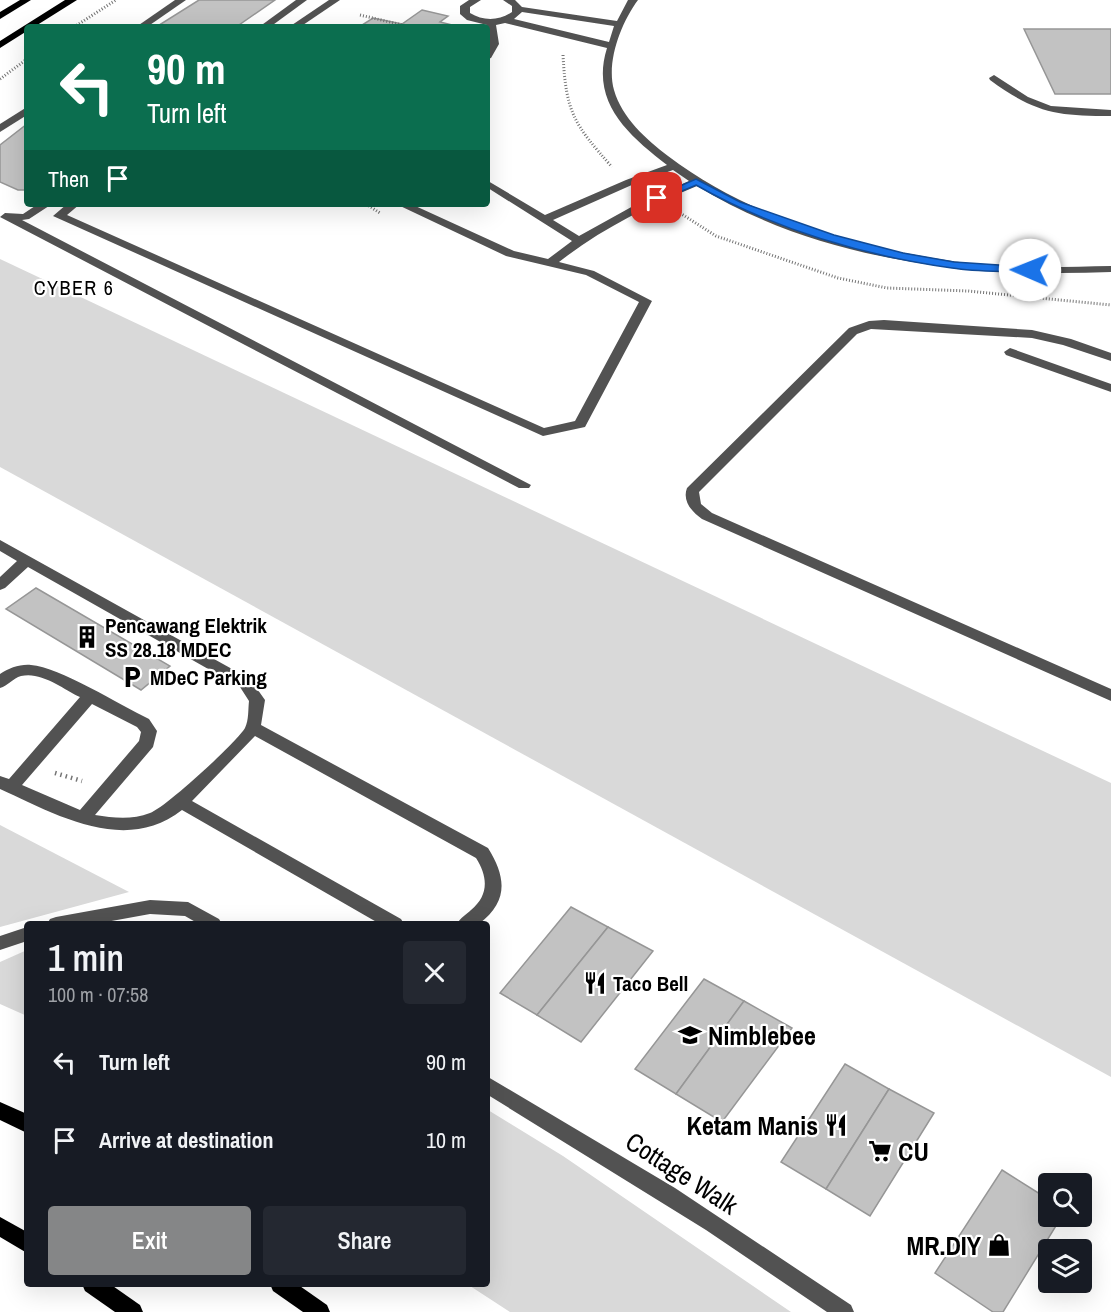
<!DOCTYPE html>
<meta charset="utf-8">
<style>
body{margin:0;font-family:"Archivo Narrow",sans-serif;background:#242831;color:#f1f3f6;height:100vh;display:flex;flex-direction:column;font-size:22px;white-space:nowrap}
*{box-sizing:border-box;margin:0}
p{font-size:20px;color:#9ea1a6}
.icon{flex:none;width:33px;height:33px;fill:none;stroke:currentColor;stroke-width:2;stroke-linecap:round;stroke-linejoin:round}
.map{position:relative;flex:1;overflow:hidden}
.details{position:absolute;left:24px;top:921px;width:466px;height:366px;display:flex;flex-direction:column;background:#171b24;border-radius:6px;box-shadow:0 6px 24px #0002}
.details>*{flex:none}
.guide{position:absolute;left:24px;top:24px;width:466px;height:183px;border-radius:6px;box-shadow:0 6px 24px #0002;background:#0b6e4f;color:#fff;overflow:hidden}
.buttons{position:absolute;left:1038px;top:1173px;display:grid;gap:12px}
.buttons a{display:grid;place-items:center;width:54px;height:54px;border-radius:6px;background:#171b24;box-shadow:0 6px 24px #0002;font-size:30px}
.pin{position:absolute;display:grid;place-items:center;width:51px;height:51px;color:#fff;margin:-26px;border-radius:12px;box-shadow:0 3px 9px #0006}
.me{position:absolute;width:66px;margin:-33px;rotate:271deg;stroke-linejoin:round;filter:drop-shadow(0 0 4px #0008)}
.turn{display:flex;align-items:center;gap:21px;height:126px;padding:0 24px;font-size:27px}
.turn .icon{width:78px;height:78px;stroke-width:2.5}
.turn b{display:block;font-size:42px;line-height:51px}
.then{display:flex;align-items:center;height:57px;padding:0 24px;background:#0003;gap:12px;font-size:22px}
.round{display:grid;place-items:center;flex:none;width:63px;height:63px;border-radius:6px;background:#242831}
.headline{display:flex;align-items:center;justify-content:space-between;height:102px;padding:0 24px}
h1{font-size:36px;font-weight:600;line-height:45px}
.action{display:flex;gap:12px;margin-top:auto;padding:12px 24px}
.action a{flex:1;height:69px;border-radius:6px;background:#858687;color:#fff;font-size:24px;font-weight:600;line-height:69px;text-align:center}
.action a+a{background:#242831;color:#f1f3f6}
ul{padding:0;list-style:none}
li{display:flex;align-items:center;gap:18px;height:78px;padding:0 24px}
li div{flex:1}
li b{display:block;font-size:22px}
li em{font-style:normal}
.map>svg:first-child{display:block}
</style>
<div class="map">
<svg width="1111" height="1312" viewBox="0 0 1111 1312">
<rect width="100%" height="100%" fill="#fff"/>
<!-- green -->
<g fill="#d9d9d9">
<path d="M0 259 1111 783V1077L0 467Z"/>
<path d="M0 825 129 892 0 927Z"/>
<path d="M27 950V1016L0 1004V962Z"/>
<path d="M488 1110 563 1156 791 1312H510L467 1284H488Z"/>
</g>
<!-- building -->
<g fill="#c2c2c2" stroke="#969696" stroke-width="1.5">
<path d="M199 0H275L236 27H156Z"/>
<path d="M422 10 448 16 440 22 452 25 359 27 373 18 402 24Z"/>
<path d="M1024 29H1111V94H1055Z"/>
<path d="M27 124V190H18L0 182V145Z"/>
<path d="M36 588 170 666 141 690 6 609Z"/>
<path d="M571 907 608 927 537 1015 500 993Z"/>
<path d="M608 927 653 951 581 1042 537 1015Z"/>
<path d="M704 979 744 1001 676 1094 635 1069Z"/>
<path d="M744 1001 792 1028 722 1122 676 1094Z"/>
<path d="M845 1064 889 1089 826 1189 781 1162Z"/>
<path d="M889 1089 934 1113 870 1216 826 1189Z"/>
<path d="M1002 1170 1048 1199V1216H1062L1003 1312H993L935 1273Z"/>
</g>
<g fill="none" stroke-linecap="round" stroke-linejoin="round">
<!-- path-far1 -->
<g stroke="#747474" stroke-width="3" stroke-dasharray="1 2" stroke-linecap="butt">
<path d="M360 15 411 27"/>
<path d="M74 27 116 0"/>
<path d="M563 55C566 113 574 124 612 167"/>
<path d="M0 79 27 59"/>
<path d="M366 204 380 213"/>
<path d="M680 213 716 236 838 278 887 288 968 291 1111 305"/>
</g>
<!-- path -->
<path stroke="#747474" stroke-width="4.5" stroke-dasharray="1.5 4" stroke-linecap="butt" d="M55 773 82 781"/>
<!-- minor -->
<g fill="#525252" fill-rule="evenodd">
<path d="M175 0H186L147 27H136Z"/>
<path d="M296 0H307L270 27H259Z"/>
<path d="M329 0H340L300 27H289Z"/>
<path d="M469 0H481L470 7V13C483 21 499 21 512 12V6L503 0H515L522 7 617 21 628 0H638C621 23 606 62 614 90 622 118 646 139 668 156 750 218 852 246 952 261 1004 269 1058 267 1111 266V272C970 278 820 261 697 186 648 206 601 229 559 262L594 271 652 301 585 427 543 436 53 216 67 204H80L67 215 544 428 575 421 639 302 586 275 506 256 396 204H411L514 251 548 259 572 241 488 188V181L545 215 626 180 667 165C628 135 590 102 607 48L505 23 496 25 499 44 491 58 488 59 489 44 487 25 467 20 460 14V6ZM522 12 614 26 609 42 514 19ZM673 170 689 181 635 205 579 236 553 220 634 184Z"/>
<path d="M994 75 1028 97 1051 106 1111 110V116C1057 116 1035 113 990 80L989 78Z"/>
<path d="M27 107V115L0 132V124Z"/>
<path d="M38 204H52L29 219 22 220 531 485 529 488H519L0 217 5 213 23 214Z"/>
<path d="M884 320 1032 330 1071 339 1111 353V361L1063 345 1032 338 871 329 857 334 699 492 701 504 712 513 1111 689V701L702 519C692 512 682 501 687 488L849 328 869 321Z"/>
<path d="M1010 348 1111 384V392L1006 355 1004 352Z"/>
<path d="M0 540 250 679 265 700 261 725 488 848C506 877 509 901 479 924H457C461 917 466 915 471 910 489 895 488 877 476 858L255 736 192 801 401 919 404 924H380L182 810C125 855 55 814 0 789V776L9 779 80 697C63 689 41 671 21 676 13 678 8 686 0 688V674C9 668 20 664 31 665 59 667 120 705 149 719L157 731 153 747 95 815C114 818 132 820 150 813 165 808 236 743 245 728 249 720 248 709 249 701L240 687 28 567 5 588 0 590V577L17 561 0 551ZM92 704 137 727 141 732 139 741 80 810 22 785Z"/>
<path d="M150 900 188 902 219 919 222 924H199L185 916 150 914 95 924H47L50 919 56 917Z"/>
<path d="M27 927V941L0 950V936Z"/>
<path d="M488 1077 675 1188 851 1305 854 1312H827L706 1230 488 1095Z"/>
</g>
<!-- major -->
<g fill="#000" fill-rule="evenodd">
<path d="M20 0H31L0 19V12Z"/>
<path d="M65 0H77L34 27H27V31L0 48V41Z"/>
<path d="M0 1102 27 1114V1133L0 1120Z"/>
<path d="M0 1217 27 1232V1253L0 1237Z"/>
<path d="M82 1284H110L140 1305 143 1312H115L85 1291Z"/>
<path d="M270 1284H297L327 1305 330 1312H303L273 1291Z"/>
</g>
</g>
<!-- route -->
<path fill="#1a73e8" stroke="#114b97" stroke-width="1.5" d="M696 179 740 202 834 235 903 253 954 262 1030 267 1036 270 1030 273C1005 271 978 272 952 268 865 256 773 229 696 185L661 200 652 198Z"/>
<!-- icons -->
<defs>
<g id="building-bare" transform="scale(1.8)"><path d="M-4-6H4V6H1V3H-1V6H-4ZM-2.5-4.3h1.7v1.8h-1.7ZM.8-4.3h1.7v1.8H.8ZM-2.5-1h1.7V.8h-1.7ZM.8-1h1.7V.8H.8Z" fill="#000" stroke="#fff" stroke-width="2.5" paint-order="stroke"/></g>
<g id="parking-bare" transform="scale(1.8)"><path d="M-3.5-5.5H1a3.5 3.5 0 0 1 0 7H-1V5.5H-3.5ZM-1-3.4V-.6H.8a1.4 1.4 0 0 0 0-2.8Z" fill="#000" stroke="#fff" stroke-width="2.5" paint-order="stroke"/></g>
<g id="restaurant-bare" transform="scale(1.8)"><path d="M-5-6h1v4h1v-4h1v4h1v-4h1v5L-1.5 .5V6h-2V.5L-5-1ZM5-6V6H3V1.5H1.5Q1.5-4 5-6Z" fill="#000" stroke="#fff" stroke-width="2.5" paint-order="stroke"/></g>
<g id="school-bare" transform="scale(1.8)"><path d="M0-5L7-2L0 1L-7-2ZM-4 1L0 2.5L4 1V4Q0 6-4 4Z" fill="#000" stroke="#fff" stroke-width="2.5" paint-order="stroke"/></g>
<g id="supermarket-bare" transform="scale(1.8)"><path d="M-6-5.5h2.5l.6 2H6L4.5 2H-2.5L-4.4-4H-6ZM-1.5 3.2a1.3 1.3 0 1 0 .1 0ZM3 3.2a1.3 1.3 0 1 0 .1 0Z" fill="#000" stroke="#fff" stroke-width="2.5" paint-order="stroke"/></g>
<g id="shop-bare" transform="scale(1.8)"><path d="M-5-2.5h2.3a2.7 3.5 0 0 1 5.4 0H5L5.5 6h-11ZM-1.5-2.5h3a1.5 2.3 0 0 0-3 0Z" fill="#000" stroke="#fff" stroke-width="2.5" paint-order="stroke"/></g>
</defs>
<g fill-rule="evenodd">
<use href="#building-bare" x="87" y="637"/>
<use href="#parking-bare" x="132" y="677"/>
<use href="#restaurant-bare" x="595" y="983"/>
<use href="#school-bare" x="690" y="1035"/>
<use href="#restaurant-bare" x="836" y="1125"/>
<use href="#supermarket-bare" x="880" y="1151"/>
<use href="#shop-bare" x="999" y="1245"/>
</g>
<g text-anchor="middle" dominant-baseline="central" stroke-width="4.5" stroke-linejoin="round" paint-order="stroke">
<!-- far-quarter labels -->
<g font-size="20" letter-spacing="1.5" fill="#000" stroke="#fff">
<text x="74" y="287">CYBER 6</text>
</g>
<!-- poi labels -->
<g font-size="21" font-weight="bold" fill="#000" stroke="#fff" text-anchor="start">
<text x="105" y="625">Pencawang Elektrik<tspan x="105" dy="24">SS 28.18 MDEC</tspan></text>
<text x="150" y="677">MDeC Parking</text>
<text x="613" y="983">Taco Bell</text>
</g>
<!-- near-poi labels -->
<g font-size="26" font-weight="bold" fill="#000" stroke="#fff" text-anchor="start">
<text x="708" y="1035">Nimblebee</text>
<text x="818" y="1125" text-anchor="end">Ketam Manis</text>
<text x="898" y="1151">CU</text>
<text x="981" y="1245" text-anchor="end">MR.DIY</text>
</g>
<!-- near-street labels -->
<g font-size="26" fill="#000" stroke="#fff">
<text transform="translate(682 1173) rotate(33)">Cottage Walk</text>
</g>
</g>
</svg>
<div class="buttons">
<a><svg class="icon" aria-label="search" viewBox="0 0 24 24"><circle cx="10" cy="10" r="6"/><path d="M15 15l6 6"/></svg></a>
<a><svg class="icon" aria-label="layers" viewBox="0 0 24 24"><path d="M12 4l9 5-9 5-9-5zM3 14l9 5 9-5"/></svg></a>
</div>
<div class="pin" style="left:657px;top:198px;background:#d93025"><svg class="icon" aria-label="arrive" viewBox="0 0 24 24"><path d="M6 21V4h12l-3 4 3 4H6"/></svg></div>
<svg class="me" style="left:1030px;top:270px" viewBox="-20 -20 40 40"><circle r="19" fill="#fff"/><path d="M0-13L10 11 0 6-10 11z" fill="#1a73e8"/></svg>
<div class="guide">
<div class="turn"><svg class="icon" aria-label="left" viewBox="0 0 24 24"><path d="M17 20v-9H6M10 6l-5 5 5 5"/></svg><div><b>90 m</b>Turn left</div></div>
<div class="then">Then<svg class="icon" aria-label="arrive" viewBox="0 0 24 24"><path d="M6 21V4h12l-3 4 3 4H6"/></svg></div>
</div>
<section class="details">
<div class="headline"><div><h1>1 min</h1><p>100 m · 07:58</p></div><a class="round"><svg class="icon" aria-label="close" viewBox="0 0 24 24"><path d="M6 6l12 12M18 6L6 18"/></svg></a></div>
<ul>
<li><svg class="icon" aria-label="left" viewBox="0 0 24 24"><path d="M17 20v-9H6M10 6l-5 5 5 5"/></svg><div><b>Turn left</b></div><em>90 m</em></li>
<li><svg class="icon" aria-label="arrive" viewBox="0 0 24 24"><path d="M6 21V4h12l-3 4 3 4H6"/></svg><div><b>Arrive at destination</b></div><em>10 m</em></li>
</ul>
<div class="action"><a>Exit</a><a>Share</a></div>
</section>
</div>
